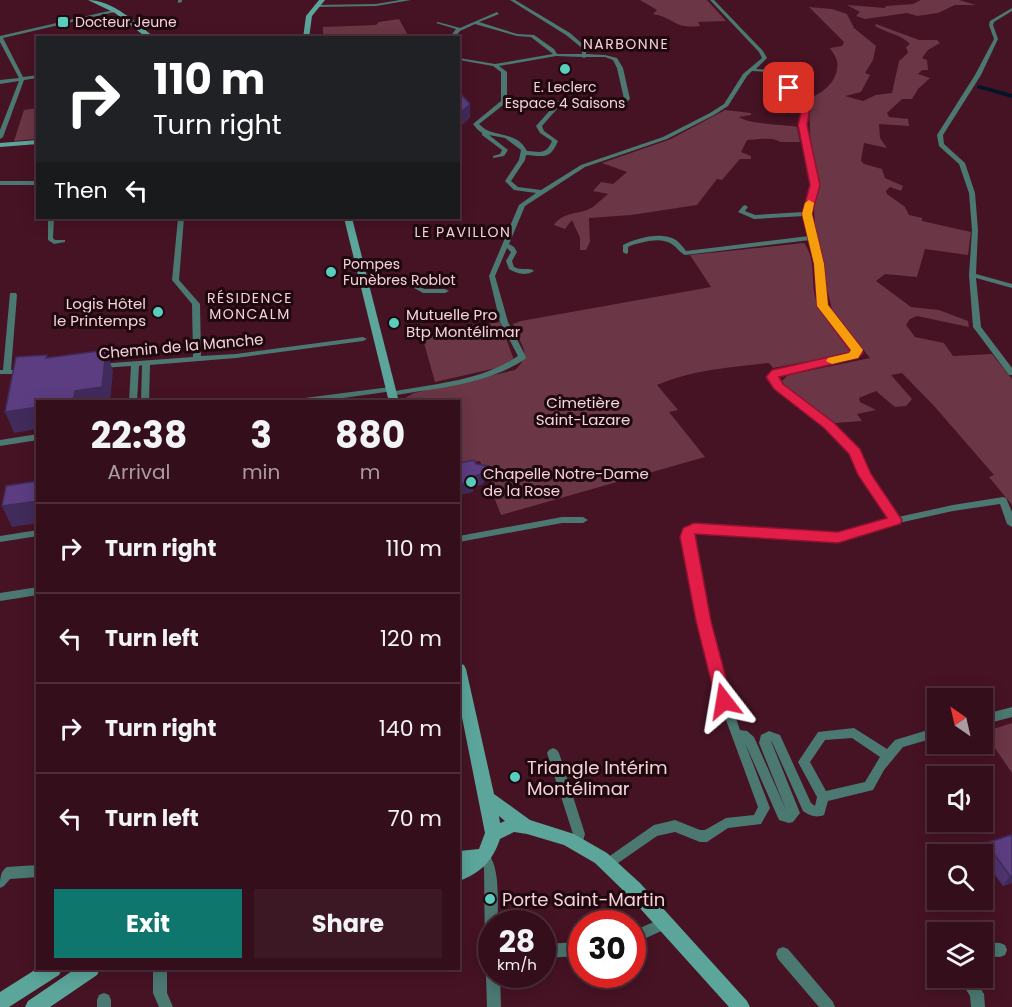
<!DOCTYPE html>
<meta charset="utf-8">
<style>
body{margin:0;font-family:Poppins,sans-serif;background:#3c1724;color:#f1f3f6;height:100vh;display:flex;flex-direction:column;font-size:22px;white-space:nowrap}
*{box-sizing:border-box;margin:0}
p{font-size:20px;color:#a99ca3}
.icon{flex:none;width:33px;height:33px;fill:none;stroke:currentColor;stroke-width:2;stroke-linecap:round;stroke-linejoin:round}
.map{position:relative;flex:1;overflow:hidden}
.sheet{position:absolute;left:36px;top:400px;width:424px;height:570px;display:flex;flex-direction:column;background:#340e1b;border-radius:0px;box-shadow:0 3px 15px #0003,0 0 0 2px #4e2e3a}
.sheet>*{flex:none}
.guide{position:absolute;left:36px;top:36px;width:424px;height:183px;border-radius:0px;box-shadow:0 3px 15px #0003,0 0 0 2px #4e2e3a;background:#202124;color:#fff;overflow:hidden}
.needle{width:39px;rotate:326deg}
.fabs{position:absolute;left:927px;top:688px;display:grid;gap:12px}
.fabs a{display:grid;place-items:center;width:66px;height:66px;border-radius:0px;background:#340e1b;box-shadow:0 3px 15px #0003,0 0 0 2px #4e2e3a;font-size:30px}
.speed{position:absolute;left:478px;top:910px;display:flex;gap:12px;font-size:30px;font-weight:700;text-align:center}
.speed>*{display:grid;place-content:center;width:78px;height:78px;border-radius:50%;background:#340e1b;box-shadow:0 3px 15px #0003,0 0 0 2px #4e2e3a;line-height:1}
.speed small{font-size:15px;font-weight:400}
.speed .limit{border:9px solid #d22;background:#fff;color:#111}
.pin{position:absolute;display:grid;place-items:center;width:51px;height:51px;color:#fff;margin:-26px;border-radius:12px;box-shadow:0 3px 9px #0006}
.me{position:absolute;width:66px;margin:-33px;rotate:346deg;stroke-linejoin:round;filter:drop-shadow(0 0 4px #0008)}
.turn{display:flex;align-items:center;gap:21px;height:126px;padding:0 18px;font-size:27px}
.turn .icon{width:78px;height:78px;stroke-width:2.5}
.turn b{display:block;font-size:42px;line-height:51px}
.then{display:flex;align-items:center;height:57px;padding:0 18px;background:#0003;gap:12px;font-size:22px}
.eta{display:flex;justify-content:space-evenly;align-items:center;height:102px;text-align:center}
.eta b{font-size:36px;font-weight:700;line-height:42px}
.action{display:flex;gap:12px;margin-top:auto;padding:12px 18px}
.action a{flex:1;height:69px;border-radius:0px;background:#0f766e;color:#fff;font-size:24px;font-weight:700;line-height:69px;text-align:center}
.action a+a{background:#3c1724;color:#f1f3f6}
ul{padding:0;list-style:none}
li{display:flex;align-items:center;gap:18px;height:90px;padding:0 18px;border-top:2px solid #4e2e3a}
li div{flex:1}
li b{display:block;font-size:22px}
li em{font-style:normal}
.map>svg:first-child{display:block}
</style>
<div class="map">
<svg width="1012" height="1007" viewBox="0 0 1012 1007">
<rect width="100%" height="100%" fill="#461324"/>
<!-- green -->
<g fill="#6b3645">
<path d="M640 0H707L726 21 698 22 700 26C672 29 676 18 653 14L657 10Z"/>
<path d="M921 0H959L976 5H955L938 13 917 16 907 13 865 19 856 16 860 12 847 5 885 8 886 6 913 4Z"/>
<path d="M809 7 832 9 847 14 854 28 876 46 873 60 865 73 870 75 861 92 845 96 863 101 876 95 892 93 899 61 908 53 906 47 910 44C901 34 886 33 875 26L876 24 919 40H937L940 43 928 50 922 58 927 60 928 70H922L918 74 930 78 918 89 912 99H902L887 113 889 117 908 119 909 126 879 124 880 138 887 148 864 143 861 161 864 164 882 169 885 178 903 186 901 191 890 187 886 191 887 194 905 207 909 215 922 218V221L971 232 968 255 925 249 917 277 885 274 876 281 911 307 939 310 968 321 969 327 917 316 910 319 906 325 915 337 944 343 953 356 992 354 1012 379V505L989 477 994 475 935 407 902 373 891 375 912 399 906 406 895 407 876 391 859 398 860 402 876 410 857 414 862 421 835 423 785 386 782 381 788 375 870 358 833 313 825 282V268L815 228 814 208 820 184 811 154 809 105 806 99C822 95 840 80 837 61 836 57 832 51 830 48L842 46 844 42Z"/>
<path d="M399 19 409 37H323V27L376 25 379 22Z"/>
<path d="M37 108V139L14 141 24 110Z"/>
<path d="M725 110 751 113V115L739 117C752 125 781 124 797 127L800 142H780C773 136 757 140 747 140L741 152 751 156V159H740L722 180 717 179 697 205 631 215 589 218 590 242 586 250H580V238L572 220 565 229 554 225C563 211 580 215 593 207 598 203 603 198 608 194L593 191 601 182 613 184 627 172 602 163 671 139Z"/>
<path d="M804 243C816 259 811 279 815 297 821 320 844 332 850 353L773 368 769 363C731 367 693 370 657 385L678 410 669 412 705 457 501 515 480 461 459 464V402H406L405 398 414 393 515 370C534 353 519 345 513 324L521 321 711 287 690 255Z"/>
<path d="M500 322 514 360 501 367 435 382 421 332Z"/>
<path d="M1012 723V773L984 732Z"/>
</g>
<g fill="none" stroke-linecap="round" stroke-linejoin="round">
<!-- canal -->
<path fill="#011627" fill-rule="evenodd" d="M979 85 1012 94V98L977 88V86Z"/>
<!-- street -->
<g fill="#4b7871" fill-rule="evenodd">
<path d="M178 0H182V2L178 3Z"/>
<path d="M400 0H411L376 6 316 7 314 6 316 5 376 4Z"/>
<path d="M510 0H515L570 33 586 47V54L605 55 617 58 623 68 630 99 624 105 581 104 578 102 581 100 622 101 624 99 617 68 613 60 605 57H586L584 58 582 57 556 56 499 66 507 72V102L479 124C492 139 515 129 527 151 540 152 546 155 552 141L540 133 536 126 559 100 564 101 542 126 544 131 558 141C550 160 544 156 526 155L525 160 511 181 518 187 541 190 581 165 663 137 710 113 724 104 743 74 762 58 759 52 710 0H714L763 51 767 58 756 69 774 70 809 107 806 125 818 185 810 214 822 264 827 305 861 350 856 358 779 375 776 377 782 384 847 438 858 450 869 474 898 517 953 505 1003 497 1006 498 1012 512V527L1007 524 1000 504 953 511 885 526 838 540 696 531 692 534V537C705 602 717 668 740 730L747 731 754 737 787 812 759 743 761 735 769 731 780 735 811 803 815 806 817 797 798 762 818 732 854 728 887 749 895 740 938 727V737L903 747 884 770 873 790 828 801 824 815C816 818 810 816 803 811L772 742 771 741 800 813 793 822 789 823 779 820 745 743 770 808 761 824 728 828 707 842H700L675 832 657 836 608 870 604 868 602 864 604 860 654 825 675 820 700 830H705L726 818 754 815 758 807 719 701 699 621 682 537 685 530 694 525 838 534 889 519 861 475 851 453 841 442 776 388 768 377 773 371 850 354 853 350 819 305 816 264 810 240 685 255C679 252 676 246 670 243 659 237 643 242 632 245L628 247V253L626 254 623 252V245C637 238 661 231 676 240 680 243 683 247 686 251L809 236 804 216 754 219 738 212 743 206 745 205 748 207 745 211 755 215 804 212 812 185 800 125 803 107 771 72 752 71 747 76 728 106 714 115 667 139 585 167 525 206 509 244 514 247 517 252 512 261 514 267C522 271 530 267 534 271 526 276 517 274 509 269L506 261 511 252 507 248 495 276 508 322 526 357 525 359C487 385 436 388 391 396H388L387 394 388 392H391C433 384 482 381 518 356L500 322 489 276 519 205 536 193 514 190 505 181 519 160 521 150 505 138 489 135 508 150 504 156 493 158V156L500 154 502 150 482 135V133L477 129 473 124 501 101V72L493 66 459 60V58L495 64 553 54 531 37 517 36 475 24 460 31 454 38H449L456 29 436 23 438 22 460 28 497 12 499 14 479 22 517 34 534 35 554 49 557 54H582V48L566 35ZM852 738 880 757 865 782 826 791 810 762 825 740Z"/>
<path d="M1012 8V11L994 22 993 25 998 39 981 75 943 135 944 144 965 163 975 193 978 230 976 274 1012 284V288L976 278 981 327 1012 368V375H1009L973 327 969 275 972 230 969 193 959 164 939 146 937 135 975 75 994 39 989 25 990 21Z"/>
<path d="M113 10 115 12 3 38 23 77 38 75V78L24 80 3 137 0 139V130L19 81 0 84V80L19 78 0 42V36Z"/>
<rect x="0" y="181" width="38" height="4"/>
<path d="M48 218H54L53 238 55 240H65V242L54 244 48 240Z"/>
<path d="M178 218H184L179 280 200 304 201 356 236 354 363 337 367 339 363 341 236 358 150 365 149 402H141L142 365 139 366 137 402H129L131 366 101 368H98L97 366 98 364 193 357 192 304 172 280Z"/>
<path d="M401 276 424 289H445L449 291 445 293H423L400 280 364 282 361 280 364 278Z"/>
<path d="M10 293H16L17 295 11 370H28L29 372 25 374H0V370H3Z"/>
<path d="M390 387 394 389 393 391 315 402H293L297 399Z"/>
<path d="M38 434V440L0 446V440Z"/>
<path d="M562 517H583L588 520 583 523H562L459 542V536Z"/>
<path d="M38 530V536L0 542V536Z"/>
<path d="M38 587V595L0 601V593Z"/>
<path d="M1012 707V717L982 725V715Z"/>
<path d="M553 748 557 750 559 753 585 834 581 848 577 850 573 848 571 844 573 834 547 753 549 750Z"/>
<path d="M483 850C502 859 497 905 498 924H492V963L487 961 485 956 484 868 477 856 479 852Z"/>
<path d="M38 865V877L10 879 4 886 0 888C0 879 0 871 7 867Z"/>
<path d="M665 917 670 919 671 923 670 927 633 944V931Z"/>
<path d="M931 923 936 924 942 933H938V944L933 943 925 929 926 924Z"/>
<path d="M582 942V956L543 958V944Z"/>
<path d="M982 942 1000 943 1005 945 1007 950 1005 955 1000 957 982 956Z"/>
<path d="M783 947 788 949 833 1002 835 1007H819L778 959 776 954 778 949Z"/>
<path d="M153 969H167V993L173 1007H159L153 993Z"/>
<path d="M492 969V975H500L501 1007H487L486 975 488 970Z"/>
<path d="M959 978H974L984 994 985 1007H971L970 996Z"/>
<path d="M104 993 109 995 111 1000V1007H97V1000L99 995Z"/>
</g>
<!-- secondary -->
<g fill="#5ba59a" fill-rule="evenodd">
<path d="M88 0C112 0 137 23 155 38H147L115 13Z"/>
<path d="M319 0H325L312 16 309 38H303L306 16Z"/>
<path d="M38 140V144L0 147V143Z"/>
<path d="M344 218H352L399 402H389Z"/>
<path d="M459 663 464 665 466 669 494 794 530 820 574 834 607 853 640 883 747 1001 750 1007H729L628 895 595 863 564 845 527 834 514 832 500 839C493 860 481 873 459 881V851L479 849 485 833 459 702ZM499 816 505 821 500 823Z"/>
<path d="M38 968 62 969 59 975 9 1007H0V992Z"/>
<path d="M75 969H100L97 975 50 1007H25L28 1001Z"/>
</g>
</g>
<!-- wall -->
<path fill="#4f3470" d="M1012 837V883L1003 886 982 857V855L980 853 986 843Z"/>
<!-- shaded-wall -->
<g fill="#402b5b">
<path d="M470 104V118L459 128V114Z"/>
<path d="M106 350 113 371 110 402H73L75 391Z"/>
<path d="M38 407V429L14 433 5 412Z"/>
<path d="M489 466V476L482 485 473 487V492L460 495 459 484Z"/>
<path d="M38 501V523L12 527 2 506Z"/>
<path d="M1010 876H1012V883L1003 886Z"/>
</g>
<!-- building -->
<g fill="#5c3d82" stroke="#402b5b" stroke-width="1.5">
<path d="M459 92 470 104 459 114Z"/>
<path d="M106 350 102 387 75 391 73 402H38V407L5 412 16 357 47 355 46 358Z"/>
<path d="M474 460 476 464 489 466 482 474 471 477 472 482 459 484V463Z"/>
<path d="M38 481V501L2 506 6 486Z"/>
<path d="M1011 835 1012 837V876H1010L986 843Z"/>
</g>
<!-- route -->
<path fill="#e11d48" stroke="#92132f" stroke-width="1.5" d="M786 86H791L810 107 807 125 820 185 812 214 824 264 828 305 861 347 863 353 858 358 779 377 783 384 833 422 860 449 871 474 902 520 900 524 838 543 695 534 711 621 732 701 730 706 724 708 718 706 716 701 696 621 680 537 683 528 694 523 838 532 887 518 858 475 849 454 824 428 774 389 766 377 772 370 851 352 817 306 814 264 802 214 810 185 798 125 802 108 786 90Z"/>
<!-- slow -->
<path fill="#f59e0b" d="M809 200 814 203 812 214 824 264 828 305 863 350 858 358 832 364 826 361 828 358 849 353 851 350 817 306 814 264 802 214 805 203Z"/>
<!-- markers -->
<g fill="#59cebe" stroke="#1f090f" stroke-width="2">
<rect x="57" y="16" width="12" height="12" rx="3"/>
<circle cx="565" cy="69" r="6"/>
<circle cx="331" cy="272" r="6"/>
<circle cx="158" cy="312" r="6"/>
<circle cx="394" cy="323" r="6"/>
<circle cx="471" cy="482" r="6"/>
<circle cx="515" cy="777" r="6"/>
<circle cx="490" cy="899" r="6"/>
</g>
<g text-anchor="middle" dominant-baseline="central" stroke-width="6" stroke-linejoin="round" paint-order="stroke">
<!-- far-poi labels -->
<g font-size="14" fill="#f5d2da" stroke="#1f090f" text-anchor="start">
<text x="75" y="22">Docteur Jeune</text>
<text x="565" y="87" text-anchor="middle">E. Leclerc<tspan x="565" dy="16">Espace 4 Saisons</tspan></text>
<text x="343" y="264">Pompes<tspan x="343" dy="16">Funèbres Roblot</tspan></text>
</g>
<!-- far-neighbourhood labels -->
<g font-size="14" letter-spacing="1.5" fill="#f5d2da" stroke="#1f090f">
<text x="626" y="44">NARBONNE</text>
<text x="463" y="232">LE PAVILLON</text>
<text x="250" y="298">RÉSIDENCE<tspan x="250" dy="16">MONCALM</tspan></text>
</g>
<!-- poi labels -->
<g font-size="15" fill="#f5d2da" stroke="#1f090f" text-anchor="start">
<text x="146" y="303" text-anchor="end">Logis Hôtel<tspan x="146" dy="17">le Printemps</tspan></text>
<text x="406" y="314">Mutuelle Pro<tspan x="406" dy="17">Btp Montélimar</tspan></text>
<text x="483" y="473">Chapelle Notre-Dame<tspan x="483" dy="17">de la Rose</tspan></text>
</g>
<!-- street labels -->
<g font-size="15" fill="#f5d2da" stroke="#1f090f">
<text transform="translate(181 346) rotate(-5)">Chemin de la Manche</text>
</g>
<!-- park labels -->
<g font-size="15" fill="#f1d8de" stroke="#1f090f">
<text x="583" y="402">Cimetière<tspan x="583" dy="17">Saint-Lazare</tspan></text>
</g>
<!-- near-poi labels -->
<g font-size="18" fill="#f5d2da" stroke="#1f090f" text-anchor="start">
<text x="527" y="767">Triangle Intérim<tspan x="527" dy="21">Montélimar</tspan></text>
<text x="502" y="899">Porte Saint-Martin</text>
</g>
</g>
</svg>
<div class="fabs">
<a><svg class="needle" viewBox="-14 -14 28 28"><path d="M0-13l5 13h-10z" fill="#e53935"/><path d="M0 13l5-13h-10z" fill="#a99ca3"/></svg></a>
<a><svg class="icon" aria-label="sound" viewBox="0 0 24 24"><path d="M4 9h4l5-4v14l-5-4H4zM17 9q2 3 0 6"/></svg></a>
<a><svg class="icon" aria-label="search" viewBox="0 0 24 24"><circle cx="10" cy="10" r="6"/><path d="M15 15l6 6"/></svg></a>
<a><svg class="icon" aria-label="layers" viewBox="0 0 24 24"><path d="M12 4l9 5-9 5-9-5zM3 14l9 5 9-5"/></svg></a>
</div>
<div class="speed"><div>28<small>km/h</small></div><div class="limit">30</div></div>
<div class="pin" style="left:789px;top:88px;background:#d93025"><svg class="icon" aria-label="arrive" viewBox="0 0 24 24"><path d="M6 21V4h12l-3 4 3 4H6"/></svg></div>
<svg class="me" style="left:724px;top:701px" viewBox="-20 -20 40 40"><path d="M0-17L14 15 0 8-14 15z" fill="#e11d48" stroke="#fff" stroke-width="4"/></svg>
<div class="guide">
<div class="turn"><svg class="icon" aria-label="right" viewBox="0 0 24 24"><path d="M7 20v-9h11M14 6l5 5-5 5"/></svg><div><b>110 m</b>Turn right</div></div>
<div class="then">Then<svg class="icon" aria-label="left" viewBox="0 0 24 24"><path d="M17 20v-9H6M10 6l-5 5 5 5"/></svg></div>
</div>
<section class="sheet">
<div class="eta">
<div><b>22:38</b><p>Arrival</p></div>
<div><b>3</b><p>min</p></div>
<div><b>880</b><p>m</p></div>
</div>
<ul>
<li><svg class="icon" aria-label="right" viewBox="0 0 24 24"><path d="M7 20v-9h11M14 6l5 5-5 5"/></svg><div><b>Turn right</b></div><em>110 m</em></li>
<li><svg class="icon" aria-label="left" viewBox="0 0 24 24"><path d="M17 20v-9H6M10 6l-5 5 5 5"/></svg><div><b>Turn left</b></div><em>120 m</em></li>
<li><svg class="icon" aria-label="right" viewBox="0 0 24 24"><path d="M7 20v-9h11M14 6l5 5-5 5"/></svg><div><b>Turn right</b></div><em>140 m</em></li>
<li><svg class="icon" aria-label="left" viewBox="0 0 24 24"><path d="M17 20v-9H6M10 6l-5 5 5 5"/></svg><div><b>Turn left</b></div><em>70 m</em></li>
</ul>
<div class="action"><a>Exit</a><a>Share</a></div>
</section>
</div>
